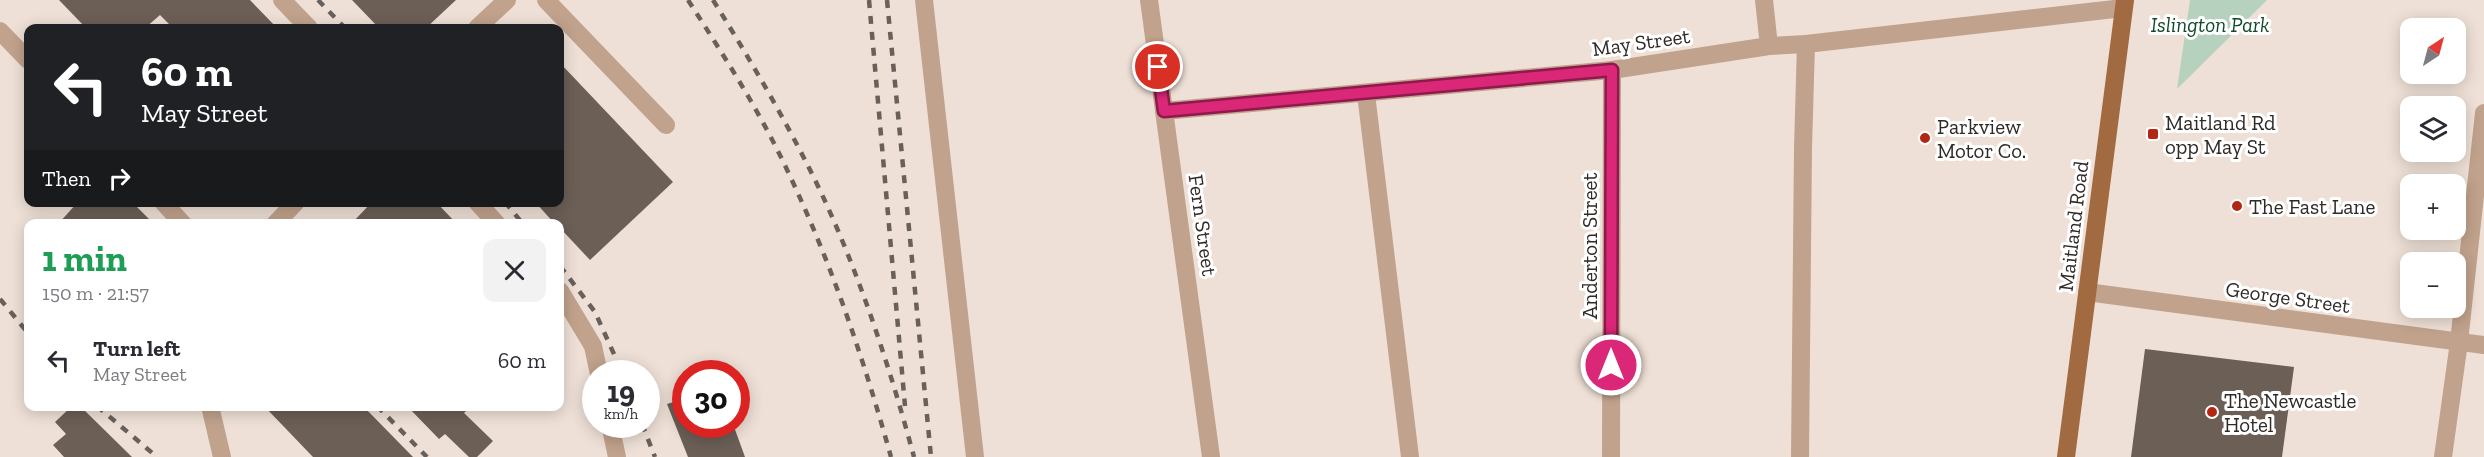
<!DOCTYPE html>
<meta charset="utf-8">
<style>
body{margin:0;font-family:"Zilla Slab",serif;background:#f2f2f3;color:#2b2b33;height:100vh;display:flex;flex-direction:column;font-size:22px;white-space:nowrap}
*{box-sizing:border-box;margin:0}
p{font-size:20px;color:#7c7c81}
.icon{flex:none;width:33px;height:33px;fill:none;stroke:currentColor;stroke-width:2;stroke-linecap:round;stroke-linejoin:round}
.map{position:relative;flex:1;overflow:hidden}
.details{position:absolute;left:24px;top:219px;width:540px;height:192px;display:flex;flex-direction:column;background:#fff;border-radius:12px;box-shadow:0 3px 15px #0003}
.details>*{flex:none}
.banner{position:absolute;left:24px;top:24px;width:540px;height:183px;border-radius:12px;box-shadow:0 3px 15px #0003;background:#202124;color:#fff;overflow:hidden}
.needle{width:39px;rotate:36deg}
.controls{position:absolute;left:2400px;top:18px;display:grid;gap:12px}
.controls a{display:grid;place-items:center;width:66px;height:66px;border-radius:12px;background:#fff;box-shadow:0 3px 15px #0003;font-size:30px}
.speed{position:absolute;left:582px;top:360px;display:flex;gap:12px;font-size:30px;font-weight:700;text-align:center}
.speed>*{display:grid;place-content:center;width:78px;height:78px;border-radius:50%;background:#fff;box-shadow:0 3px 15px #0003;line-height:1}
.speed small{font-size:15px;font-weight:400}
.speed .limit{border:9px solid #d22;background:#fff;color:#111}
.pin{position:absolute;display:grid;place-items:center;width:51px;height:51px;color:#fff;margin:-26px;border:3px solid #fff;border-radius:50%;box-shadow:0 2px 6px #0007}
.me{position:absolute;width:66px;margin:-33px;rotate:0deg;stroke-linejoin:round;filter:drop-shadow(0 0 4px #0008)}
.turn{display:flex;align-items:center;gap:21px;height:126px;padding:0 18px;font-size:27px}
.turn .icon{width:78px;height:78px;stroke-width:2.5}
.turn b{display:block;font-size:42px;line-height:51px}
.then{display:flex;align-items:center;height:57px;padding:0 18px;background:#0003;gap:12px;font-size:22px}
.round{display:grid;place-items:center;flex:none;width:63px;height:63px;border-radius:12px;background:#f2f2f3}
.headline{display:flex;align-items:center;justify-content:space-between;height:102px;padding:0 18px}
h1{font-size:36px;font-weight:700;line-height:45px;color:#1e9e55}
ul{padding:0;list-style:none}
li{display:flex;align-items:center;gap:18px;height:78px;padding:0 18px}
li div{flex:1}
li b{display:block;font-size:22px}
li em{font-style:normal}
.map>svg:first-child{display:block}
</style>
<div class="map">
<svg width="2484" height="457" viewBox="0 0 2484 457">
<rect width="100%" height="100%" fill="#eee0d6"/>
<!-- green -->
<path fill="#b7d1bf" d="M2190 0H2267L2177 89Z"/>
<!-- building -->
<g fill="#6b5f56">
<path d="M59 0H250L277 28H173L160 15 145 28H125L121 24 117 28H86Z"/>
<path d="M352 0H456L426 28H379Z"/>
<path d="M560 63 673 182 590 260 560 228V224H555L535 202H560Z"/>
<path d="M78 202H95L100 207 105 202H132L154 224H58Z"/>
<path d="M372 202H436L457 224H351Z"/>
<path d="M2145 349 2294 367 2282 457H2131Z"/>
<path d="M686 398V424H733L745 457H688L667 404Z"/>
<path d="M72 406H80L132 457H64L53 445 66 434 55 422Z"/>
<path d="M264 406H363L413 457H313Z"/>
<path d="M407 406H467L469 408 464 413 493 441 477 457H469L445 434 439 439Z"/>
</g>
<g fill="none" stroke-linecap="round" stroke-linejoin="round">
<!-- minor -->
<g stroke="#c1a28c" stroke-width="18">
<path d="M282 0 309 28"/>
<path d="M546 0 666 125"/>
<path d="M924 0 975 457"/>
<path d="M1149 0 1211 457"/>
<path d="M1764 0 1769 46"/>
<path d="M477 28 507 0"/>
<path d="M0 31 28 60"/>
<path d="M1366 94 1410 457"/>
<path d="M1164 111 1612 70 1769 46 1806 44 2123 8"/>
<path d="M163 202 183 224"/>
<path d="M477 202 497 224"/>
<path d="M275 224 296 202"/>
<path d="M560 291 593 346 599 374"/>
<path d="M2087 292 2484 345"/>
<path d="M210 406 222 457"/>
<path d="M610 424 617 457"/>
<path d="M1611 457 1612 70"/>
<path d="M1800 457 1803 148 1806 44"/>
<path d="M2443 457 2459 342 2484 113"/>
</g>
<!-- major -->
<path stroke="#a16a40" stroke-width="18" d="M2066 457 2125 0"/>
<!-- rail -->
<g stroke="#69605b" stroke-width="4.5" stroke-dasharray="8 8" stroke-linecap="butt">
<path d="M318 0 345 28"/>
<path d="M688 0C724 56 761 113 789 174 832 265 864 360 891 457"/>
<path d="M713 0C746 53 778 107 806 162 852 251 888 360 914 457"/>
<path d="M869 0 905 406"/>
<path d="M887 0 931 457"/>
<path d="M505 202 523 224"/>
<path d="M560 266 595 312 623 374"/>
<path d="M0 299 28 333"/>
<path d="M97 406 157 457"/>
<path d="M377 406 427 457"/>
<path d="M642 424 655 457"/>
</g>
</g>
<g fill="none" stroke-linecap="round" stroke-linejoin="round">
<!-- route casing -->
<g stroke="#8e194d" stroke-width="15">
<path id="route" d="M1158 67 1164 111 1612 70 1611 365"/>
</g>
<!-- route -->
<use href="#route" stroke="#db2777" stroke-width="10"/>
</g>
<!-- markers -->
<g fill="#b32611" stroke="#fff" stroke-width="2">
<rect x="2147" y="128" width="12" height="12" rx="3"/>
<circle cx="1925" cy="138" r="6"/>
<circle cx="2237" cy="206" r="6"/>
<circle cx="2212" cy="412" r="6"/>
</g>
<g text-anchor="middle" dominant-baseline="central" stroke-width="6" stroke-linejoin="round" paint-order="stroke">
<!-- park labels -->
<g font-size="21" font-style="italic" fill="#13492b" stroke="#fff">
<text x="2210" y="24">Islington Park</text>
</g>
<!-- street labels -->
<g font-size="21" fill="#302a27" stroke="#fff">
<text transform="translate(1641 42) rotate(-8)">May Street</text>
<text transform="translate(1203 225) rotate(82)">Fern Street</text>
<text transform="translate(2073 226) rotate(-83)">Maitland Road</text>
<text transform="translate(1589 246) rotate(-90)">Anderton Street</text>
<text transform="translate(2288 297) rotate(8)">George Street</text>
</g>
<!-- poi labels -->
<g font-size="21" fill="#302a27" stroke="#fff" text-anchor="start">
<text x="2165" y="122">Maitland Rd<tspan x="2165" dy="24">opp May St</tspan></text>
<text x="1937" y="126">Parkview<tspan x="1937" dy="24">Motor Co.</tspan></text>
<text x="2249" y="206">The Fast Lane</text>
<text x="2224" y="400">The Newcastle<tspan x="2224" dy="24">Hotel</tspan></text>
</g>
</g>
</svg>
<div class="controls">
<a><svg class="needle" viewBox="-14 -14 28 28"><path d="M0-13l5 13h-10z" fill="#e53935"/><path d="M0 13l5-13h-10z" fill="#7c7c81"/></svg></a>
<a><svg class="icon" aria-label="layers" viewBox="0 0 24 24"><path d="M12 4l9 5-9 5-9-5zM3 14l9 5 9-5"/></svg></a>
<a>+</a>
<a>−</a>
</div>
<div class="speed"><div>19<small>km/h</small></div><div class="limit">30</div></div>
<div class="pin" style="left:1158px;top:67px;background:#d93025"><svg class="icon" aria-label="arrive" viewBox="0 0 24 24"><path d="M6 21V4h12l-3 4 3 4H6"/></svg></div>
<svg class="me" style="left:1611px;top:365px" viewBox="-20 -20 40 40"><circle r="17" fill="#db2777" stroke="#fff" stroke-width="3"/><path d="M0-11L8 9 0 5-8 9z" fill="#fff"/></svg>
<div class="banner">
<div class="turn"><svg class="icon" aria-label="left" viewBox="0 0 24 24"><path d="M17 20v-9H6M10 6l-5 5 5 5"/></svg><div><b>60 m</b>May Street</div></div>
<div class="then">Then<svg class="icon" aria-label="right" viewBox="0 0 24 24"><path d="M7 20v-9h11M14 6l5 5-5 5"/></svg></div>
</div>
<section class="details">
<div class="headline"><div><h1>1 min</h1><p>150 m · 21:57</p></div><a class="round"><svg class="icon" aria-label="close" viewBox="0 0 24 24"><path d="M6 6l12 12M18 6L6 18"/></svg></a></div>
<ul>
<li><svg class="icon" aria-label="left" viewBox="0 0 24 24"><path d="M17 20v-9H6M10 6l-5 5 5 5"/></svg><div><b>Turn left</b><p>May Street</p></div><em>60 m</em></li>
</ul>
</section>
</div>
